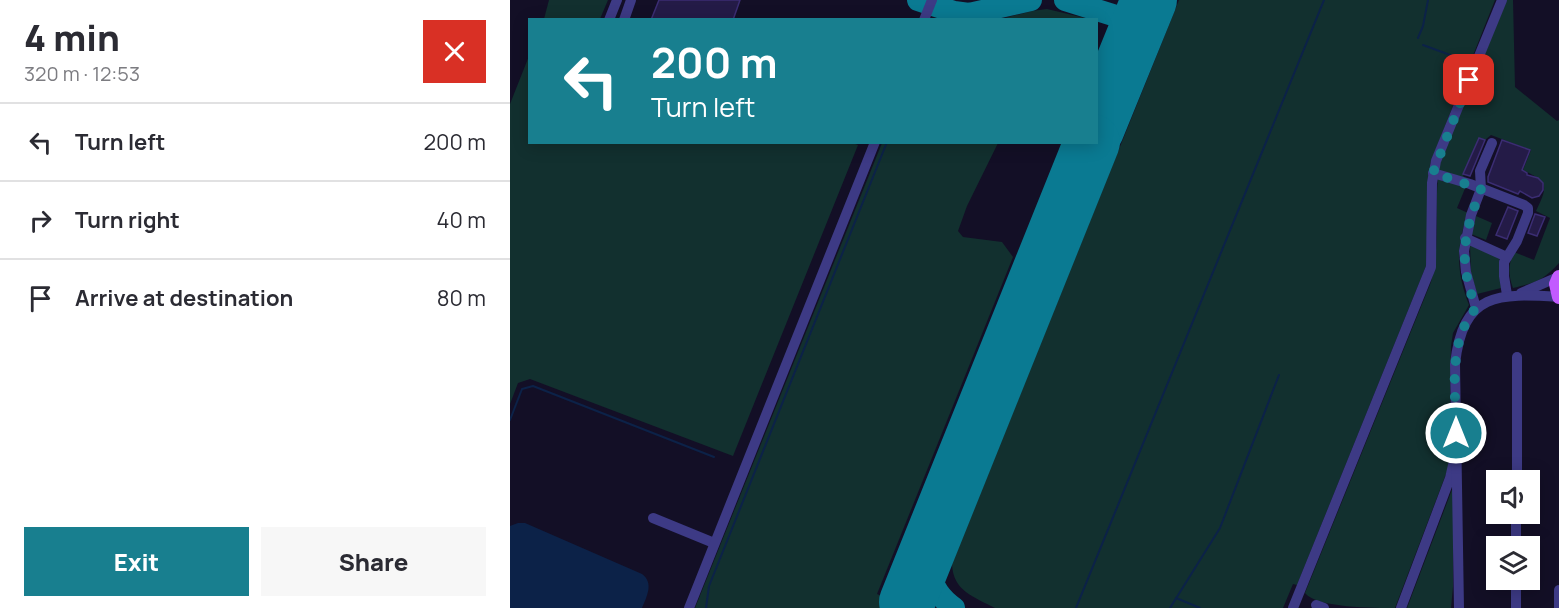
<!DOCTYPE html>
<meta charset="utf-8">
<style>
body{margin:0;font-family:Manrope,sans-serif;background:#f7f7f7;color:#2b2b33;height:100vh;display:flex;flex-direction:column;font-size:22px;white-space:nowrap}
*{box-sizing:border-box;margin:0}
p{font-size:20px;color:#7c7c81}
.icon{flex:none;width:33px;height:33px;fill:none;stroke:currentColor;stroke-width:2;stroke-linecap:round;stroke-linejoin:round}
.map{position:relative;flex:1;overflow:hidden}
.sheet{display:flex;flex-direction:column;background:#fff;width:510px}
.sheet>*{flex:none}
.top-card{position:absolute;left:18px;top:18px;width:570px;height:126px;border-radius:0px;box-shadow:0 3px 15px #0003;background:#187f8f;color:#fff;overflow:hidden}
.tools{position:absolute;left:976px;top:470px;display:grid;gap:12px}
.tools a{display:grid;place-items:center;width:54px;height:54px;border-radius:0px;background:#fff;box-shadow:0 3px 15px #0003;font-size:30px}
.pin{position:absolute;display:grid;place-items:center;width:51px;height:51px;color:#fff;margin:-26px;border-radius:12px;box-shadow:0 3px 9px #0006}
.me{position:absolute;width:66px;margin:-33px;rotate:0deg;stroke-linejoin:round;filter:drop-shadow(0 0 4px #0008)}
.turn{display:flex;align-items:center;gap:21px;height:126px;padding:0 24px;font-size:27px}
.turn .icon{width:78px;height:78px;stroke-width:2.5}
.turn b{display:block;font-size:42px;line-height:51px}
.round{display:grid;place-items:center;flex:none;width:63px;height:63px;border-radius:0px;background:#f7f7f7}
.summary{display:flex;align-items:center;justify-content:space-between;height:102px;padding:0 24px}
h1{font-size:36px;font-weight:800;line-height:45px}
.primary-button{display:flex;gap:12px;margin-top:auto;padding:12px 24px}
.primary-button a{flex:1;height:69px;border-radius:0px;background:#187f8f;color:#fff;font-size:24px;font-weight:800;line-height:69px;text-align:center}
.primary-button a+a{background:#f7f7f7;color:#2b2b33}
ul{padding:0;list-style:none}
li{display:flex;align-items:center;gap:18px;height:78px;padding:0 24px;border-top:2px solid #e1e1e2}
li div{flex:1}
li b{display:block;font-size:22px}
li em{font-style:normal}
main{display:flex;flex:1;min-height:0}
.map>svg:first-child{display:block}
</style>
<main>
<section class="sheet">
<div class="summary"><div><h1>4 min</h1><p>320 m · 12:53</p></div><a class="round" style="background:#d93025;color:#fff"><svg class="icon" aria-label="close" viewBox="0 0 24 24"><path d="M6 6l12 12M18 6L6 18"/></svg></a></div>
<ul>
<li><svg class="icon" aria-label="left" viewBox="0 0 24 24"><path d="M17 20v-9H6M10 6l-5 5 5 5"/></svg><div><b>Turn left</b></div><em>200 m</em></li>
<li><svg class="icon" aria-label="right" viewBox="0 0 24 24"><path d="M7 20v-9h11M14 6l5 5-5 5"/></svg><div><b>Turn right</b></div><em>40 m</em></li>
<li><svg class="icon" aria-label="arrive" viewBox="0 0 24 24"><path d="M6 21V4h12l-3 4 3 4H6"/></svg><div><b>Arrive at destination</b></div><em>80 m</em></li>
</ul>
<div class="primary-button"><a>Exit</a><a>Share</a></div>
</section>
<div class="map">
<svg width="1049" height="608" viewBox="0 0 1049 608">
<rect width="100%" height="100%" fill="#130f26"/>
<!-- green -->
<g fill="#12302f">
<path d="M39 0H98L90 19H34Z"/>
<path d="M669 0H985L920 164 916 266 787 585 783 584 773 608H485C464 597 443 591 442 564Z"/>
<path d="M997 0H1003L1005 87 1047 121 1049 120V263C1034 280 1025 283 1003 288 998 274 998 265 1004 252L1024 260 1040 218 1026 211C1038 186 1039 182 1013 170L1021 150 981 135 975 140 969 138 953 174 956 186 947 208 958 213C946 247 946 271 959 305L943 333 941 346 939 466 885 608C864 608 807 608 795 593L921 282C932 242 922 200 931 159Z"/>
<path d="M537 9 579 19H491L522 11Z"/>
<path d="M19 56 20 142H341L348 145 223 456 20 379 8 383 0 404V104Z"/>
<path d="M372 143H488L457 206 448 231 453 237 492 242 503 257 367 594 401 608H185Z"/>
<path d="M966 216 982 223 976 240 961 234Z"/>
<path d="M960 245 989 258 991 288 967 294 961 273Z"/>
<path d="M943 487V587L941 608H897Z"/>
</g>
<!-- water -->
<path fill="#0c2248" d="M8 523H15L132 574C144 583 137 596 132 608H0V526Z"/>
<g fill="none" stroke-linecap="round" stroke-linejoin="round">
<!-- stream -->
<g stroke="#0c2248" stroke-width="2">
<path d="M908 38 913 26 918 0"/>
<path d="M913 45 959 62"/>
<path d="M0 420 12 389 23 386 204 457"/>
<path d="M666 598 690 608"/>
<path d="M196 608 199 586 377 142"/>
<path d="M566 608 814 0"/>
<path d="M660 608 710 528 769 375"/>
</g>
<!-- taxiway -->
<g stroke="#0a7a92" stroke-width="22">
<path d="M408 0 444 12 459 14 521 0"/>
<path d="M555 0 606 16 616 26 619 49"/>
<path d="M606 16C620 20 629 12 638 2"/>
<path d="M427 528C419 561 412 585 444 608"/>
</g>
<!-- runway -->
<g stroke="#0a7a92" stroke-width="56">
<path d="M586 130 639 0"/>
<path d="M397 602 582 142"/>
</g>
</g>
<!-- building -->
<g fill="#241b47" stroke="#3b2d73" stroke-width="1.5">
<path d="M149 0H230L223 20H141Z"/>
<path d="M969 138 975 140 960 176 953 174Z"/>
<path d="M992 140 1020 150 1012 170 1017 173V175L1028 178 1033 183V190L1029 196 1022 198 1010 191 1008 194 978 182V177Z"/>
<path d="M998 207 1008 211 997 239 986 235Z"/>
<path d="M1025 214 1035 217 1027 236 1018 233Z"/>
</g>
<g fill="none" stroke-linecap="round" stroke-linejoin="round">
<!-- minor -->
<g stroke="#3d3a85" stroke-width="10">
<path d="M99 20 107 0"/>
<path d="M114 20 121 0"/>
<path d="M414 20 422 0"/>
<path d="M923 173 960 184 1014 205 1018 208V213L1007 241 994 262V276L997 295"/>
<path d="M955 238 997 257"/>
<path d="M1011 293 1048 277"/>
<path d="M966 308 956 272 954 251 961 215 971 189 970 171 982 143"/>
<path d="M1007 480V357"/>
<path d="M143 518 204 543"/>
<path d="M1006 546V513"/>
<path d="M806 605 814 608"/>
<path d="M179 608 365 142"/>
<path d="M783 608 921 267 922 183 926 161 992 0"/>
<path d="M891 608 940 478 943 465"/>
<path d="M949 608 945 364C953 292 988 293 1049 297"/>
<path d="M1006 608V579"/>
<path d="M1049 608V590"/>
</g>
<!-- major -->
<path stroke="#c25bff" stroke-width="14" d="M1049 277 1046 284 1049 297"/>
</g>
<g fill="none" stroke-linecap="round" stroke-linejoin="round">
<!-- route -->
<path stroke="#187f8f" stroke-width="10" stroke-dasharray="0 18" d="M946 433C946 391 937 342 966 308 948 260 953 236 971 189L923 173 959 80"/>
</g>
</svg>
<div class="tools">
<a><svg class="icon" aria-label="sound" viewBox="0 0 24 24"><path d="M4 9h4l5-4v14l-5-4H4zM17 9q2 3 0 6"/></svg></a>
<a><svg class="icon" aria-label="layers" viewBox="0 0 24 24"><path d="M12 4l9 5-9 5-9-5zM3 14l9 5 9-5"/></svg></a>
</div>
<div class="pin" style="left:959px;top:80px;background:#d93025"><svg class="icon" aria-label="arrive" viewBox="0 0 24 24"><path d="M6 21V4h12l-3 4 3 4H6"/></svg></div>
<svg class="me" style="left:946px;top:433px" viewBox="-20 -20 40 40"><circle r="17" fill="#187f8f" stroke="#fff" stroke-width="3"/><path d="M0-11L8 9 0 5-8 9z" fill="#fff"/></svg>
<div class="top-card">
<div class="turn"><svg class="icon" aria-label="left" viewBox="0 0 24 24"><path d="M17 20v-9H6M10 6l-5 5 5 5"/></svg><div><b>200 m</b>Turn left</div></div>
</div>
</div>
</main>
